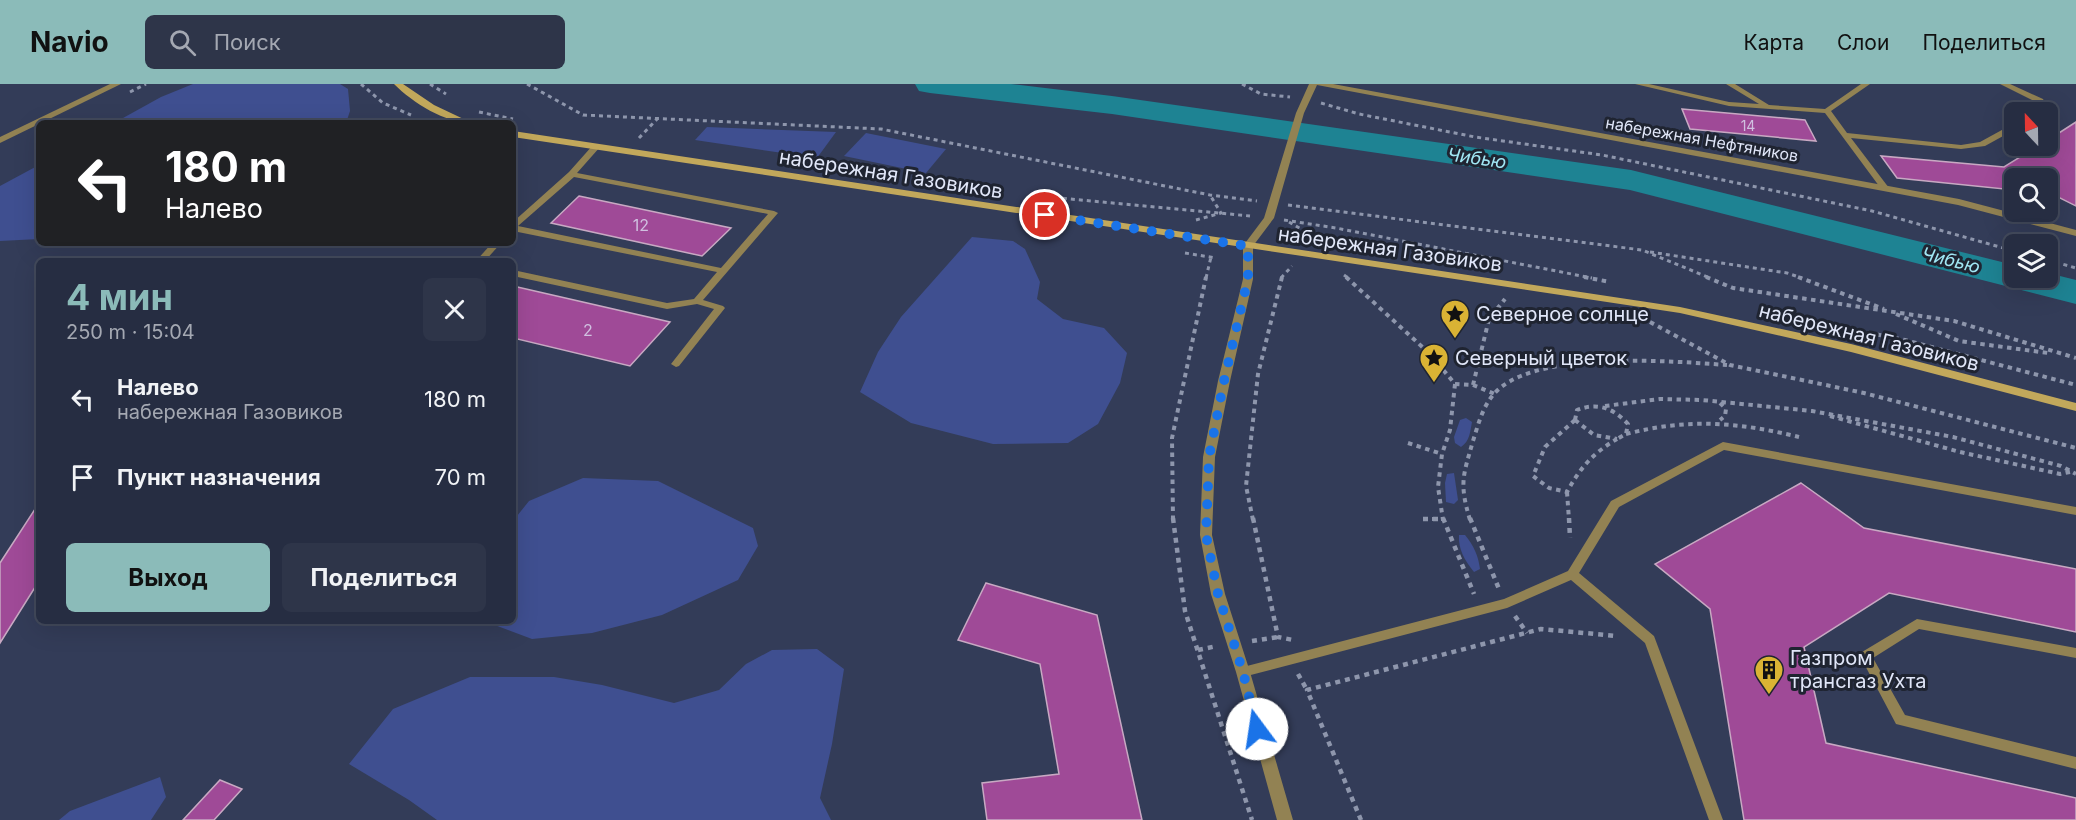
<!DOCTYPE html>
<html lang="ru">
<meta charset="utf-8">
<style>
body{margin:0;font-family:Inter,sans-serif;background:#2e3549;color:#f1f3f6;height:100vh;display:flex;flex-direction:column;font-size:22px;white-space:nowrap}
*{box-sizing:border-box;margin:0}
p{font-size:20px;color:#a4a8b2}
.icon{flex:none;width:33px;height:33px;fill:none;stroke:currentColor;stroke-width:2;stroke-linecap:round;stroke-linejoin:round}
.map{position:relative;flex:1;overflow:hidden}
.sheet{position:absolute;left:36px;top:174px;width:480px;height:366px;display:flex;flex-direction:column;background:#262d42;border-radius:9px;box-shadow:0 6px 24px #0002,0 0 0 2px #42495b}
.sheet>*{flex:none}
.guide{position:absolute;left:36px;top:36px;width:480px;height:126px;border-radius:9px;box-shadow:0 6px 24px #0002,0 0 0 2px #42495b;background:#202124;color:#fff;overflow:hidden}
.needle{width:39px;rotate:338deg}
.fabs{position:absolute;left:2004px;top:18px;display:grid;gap:12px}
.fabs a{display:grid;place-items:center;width:54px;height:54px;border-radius:9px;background:#262d42;box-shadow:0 6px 24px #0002,0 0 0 2px #42495b;font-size:30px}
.pin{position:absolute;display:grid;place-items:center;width:51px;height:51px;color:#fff;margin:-26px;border:3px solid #fff;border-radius:50%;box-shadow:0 2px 6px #0007}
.me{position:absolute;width:66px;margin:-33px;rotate:346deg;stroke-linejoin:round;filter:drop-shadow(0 0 4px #0008)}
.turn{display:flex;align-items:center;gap:21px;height:126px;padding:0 30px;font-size:27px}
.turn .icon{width:78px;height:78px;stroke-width:2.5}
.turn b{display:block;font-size:42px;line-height:51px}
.round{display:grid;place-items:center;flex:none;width:63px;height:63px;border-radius:9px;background:#2e3549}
.headline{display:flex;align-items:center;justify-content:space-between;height:102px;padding:0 30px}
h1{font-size:36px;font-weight:700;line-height:45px;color:#8bbbb9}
.button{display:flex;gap:12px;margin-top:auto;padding:12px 30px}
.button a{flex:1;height:69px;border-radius:9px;background:#8bbbb9;color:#111;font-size:24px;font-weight:700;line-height:69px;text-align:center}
.button a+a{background:#2e3549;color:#f1f3f6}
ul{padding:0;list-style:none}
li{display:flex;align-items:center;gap:18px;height:78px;padding:0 30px}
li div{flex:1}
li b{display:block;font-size:22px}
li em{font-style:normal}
header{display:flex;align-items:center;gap:36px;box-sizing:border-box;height:84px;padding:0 30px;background:#8bbbb9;color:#111}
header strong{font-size:28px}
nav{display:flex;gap:33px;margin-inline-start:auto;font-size:21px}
.search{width:420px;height:54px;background:#2e3549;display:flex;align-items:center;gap:15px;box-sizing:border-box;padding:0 21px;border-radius:9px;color:#a4a8b2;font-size:22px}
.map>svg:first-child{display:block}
</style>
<header>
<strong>Navio</strong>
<div class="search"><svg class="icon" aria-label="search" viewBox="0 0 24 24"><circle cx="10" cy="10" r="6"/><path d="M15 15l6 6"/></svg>Поиск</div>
<nav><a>Карта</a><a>Слои</a><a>Поделиться</a></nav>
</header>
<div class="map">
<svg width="2076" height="736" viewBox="0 0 2076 736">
<rect width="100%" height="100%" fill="#333c58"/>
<!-- green -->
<g fill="#3f4f90">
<path d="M193 0H340L348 5 350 27 346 39H114L161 13Z"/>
<path d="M707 43 836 48 817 74 695 56Z"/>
<path d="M866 49 946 65 926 89 844 72Z"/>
<path d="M39 81V155L0 157V102Z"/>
<path d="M972 153 1013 157 1025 165 1040 198 1037 215 1063 235 1104 244 1127 269 1120 299 1098 340 1068 359 993 360 911 339 860 308 878 268 901 233Z"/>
<path d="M1466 334 1472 338C1470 348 1470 357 1461 363L1455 359 1454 353 1460 336Z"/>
<path d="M1454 389 1458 416 1454 420 1446 418 1445 399 1447 390Z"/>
<path d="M583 394 658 397 753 444 758 462 738 496 662 531 592 549 532 555 484 537H513V437L529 417Z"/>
<path d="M1459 451H1465C1474 462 1478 471 1480 485L1474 488C1465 477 1458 465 1459 451Z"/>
<path d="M817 565 844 585 832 660 820 714 831 736H437L409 716 349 680 393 625 470 593H554L602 601 674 619 719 606 746 580 772 566Z"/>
<path d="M160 693 166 713 151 736H59L70 727Z"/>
</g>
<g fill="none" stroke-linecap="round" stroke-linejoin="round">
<!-- river -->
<path fill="#1e8393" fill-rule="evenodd" d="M915 0H1011L1112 12 1631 86 2014 181V194H2048V189L2076 196V220L1630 106 1112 30 930 9 919 7Z"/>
</g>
<!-- building -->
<g fill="#9f4a97" stroke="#c8a9c3" stroke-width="1.5">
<path d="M1682 25 1805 36 1816 57 1690 45Z"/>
<path d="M2076 38V122L2048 108V94H2014V106L1897 94 1881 72 2004 83 2038 62H2048V56Z"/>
<path d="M579 112 731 144 702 172 551 139Z"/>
<path d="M513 202 670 238 630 282 513 254Z"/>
<path d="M1801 399 1864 444 2076 485V548L1889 509 1804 563 1826 659 2076 714V736H1744L1710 525 1655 480Z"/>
<path d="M39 419V497L0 559V479Z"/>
<path d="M986 499 1097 531 1142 736H987L982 699 1059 690 1040 580 958 556Z"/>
<path d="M220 696 242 705 214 736H183Z"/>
</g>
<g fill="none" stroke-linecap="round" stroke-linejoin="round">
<!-- path-far2 -->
<g stroke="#8e96ac" stroke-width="3" stroke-dasharray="4 4" stroke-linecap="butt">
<path d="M361 0 383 19 411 31"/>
<path d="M430 0 446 10"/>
<path d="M527 0 583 31 881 45 1210 111 1257 117"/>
<path d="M1242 0 1261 10 1290 13"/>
<path d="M130 8 146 0"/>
<path d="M1321 19 1359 30 1475 53 1602 71 1872 127 2014 167"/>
<path d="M479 28 513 35"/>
<path d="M639 54 658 34"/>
<path d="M1039 112 1250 132"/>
<path d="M1288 121 1642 166 1710 194"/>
<path d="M1196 136 1221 129 1210 111"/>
<path d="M1284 136 1336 144 1592 194"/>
<path d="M1289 138 1316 154"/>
<path d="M1650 168 1787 189 1802 194"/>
<path d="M1185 169 1216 174"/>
<path d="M2048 176 2076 184"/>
<path d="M1344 191 1348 194"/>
<path d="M1206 194 1211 173"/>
<path d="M1281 194 1292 182"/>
</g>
<!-- path-far1 -->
<g stroke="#8e96ac" stroke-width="4" stroke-dasharray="4.5 4.5" stroke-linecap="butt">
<path d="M1346 193 1430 270 1455 300 1450 346 1442 370 1438 403 1443 436"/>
<path d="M1584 193 1610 198"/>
<path d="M1706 193 1733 204 1954 237 2076 274"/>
<path d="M1798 193 1884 225"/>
<path d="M1896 230 1959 257 2048 269"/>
<path d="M1650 238 1730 281 1864 309 2076 364"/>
<path d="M1859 247 1905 256 2076 301"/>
<path d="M1455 300 1473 301 1495 310"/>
<path d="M1473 301 1489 235 1505 215"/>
<path d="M1720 319 1726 325 1725 332 1720 336"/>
<path d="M1605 322 1660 315 1702 316 1812 327 1953 353 2061 382 2076 390"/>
<path d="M1830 332 1960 368 2060 390 2070 388"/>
<path d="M1575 336 1594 351 1617 355"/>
<path d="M1575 336 1545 363 1533 392 1549 404 1567 408C1580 384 1593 369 1617 355"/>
<path d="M1575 336 1577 326C1598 318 1613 324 1628 340L1626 350 1617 355"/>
<path d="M1626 350C1689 334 1737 338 1799 353"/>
<path d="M1408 359 1442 370"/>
<path d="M1567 408 1569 436"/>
<path d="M1423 435H1443"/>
<path d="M1173 436 1172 354 1206 193"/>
<path d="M1253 436 1246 402 1258 290 1282 193"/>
<path d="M1470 436C1459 399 1463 392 1473 357 1479 338 1484 317 1500 304 1545 267 1670 277 1727 281"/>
</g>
<!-- path -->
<g stroke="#8e96ac" stroke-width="4.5" stroke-dasharray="5 5" stroke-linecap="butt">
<path d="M1173 434 1185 527 1252 736"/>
<path d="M1253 434 1278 553 1293 556"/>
<path d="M1443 434 1474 510"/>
<path d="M1470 434 1499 505"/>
<path d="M1569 434 1570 454"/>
<path d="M1423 435H1443"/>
<path d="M1515 532 1527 549"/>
<path d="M1252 557 1278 553 1279 555"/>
<path d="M1198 566 1217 562"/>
<path d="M1298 590 1307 606"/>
<path d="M1361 736 1307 606 1541 545 1617 552"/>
</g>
<!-- lane -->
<g fill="#928253" fill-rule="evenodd">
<path d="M1635 0H1649L1729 18 1759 20 1726 0H1735L1769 21 1825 25 1861 0H1870L1831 27 1847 49 1961 61 1980 58 2011 41H2014V46L1985 62 1961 65 1851 54 1889 104 1885 106H1882L1825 29 1729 22Z"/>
<path d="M2000 0H2010L2043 15 2044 17 2037 28H2030L2036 18Z"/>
<path d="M593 61H599L600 63 577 89 774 127 778 129 703 216 723 222 725 224 679 282 676 283 671 280 714 225 697 220 667 225 513 192V186L667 219 694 215 717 188 513 147V138L569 88ZM574 93 768 130 721 184 518 142Z"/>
<path d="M492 159H501L485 177H476Z"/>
<path d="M1723 358 2076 423V431L1724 366 1619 423 1579 489 1654 552 1723 736H1709L1645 559 1571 496 1507 524 1243 593 1239 592 1237 588 1239 584 1243 583 1504 515 1568 487 1611 417Z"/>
<path d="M1917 535 2076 564V574L1919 545 1873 574 1905 631 2076 673V685L1896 640 1860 572 1862 568Z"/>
</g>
<!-- street -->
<g fill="#928253" fill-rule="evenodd">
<path d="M110 0H121L0 59V53Z"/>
<path d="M1309 0H1333L1959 115 2076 146V152L1958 121 1317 1 1304 29 1274 134 1253 162V195L1230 297 1215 373 1212 451 1225 510 1250 588 1293 736H1277L1236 588 1211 510 1200 451 1203 373 1218 297 1243 195V162L1264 134 1296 29Z"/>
</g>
<!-- secondary -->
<g fill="#c2a85b" fill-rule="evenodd">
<path d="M394 0H403L434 21 472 39C445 39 413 19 394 0Z"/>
<path d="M513 47 1680 223 1851 260 2076 319V327L1851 268 1680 229 513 53Z"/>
</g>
</g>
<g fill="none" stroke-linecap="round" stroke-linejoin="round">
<!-- route -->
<path stroke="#1a73e8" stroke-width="10" stroke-dasharray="0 18" d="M1045 131 1248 162V195L1224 297 1209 373 1206 451 1218 510 1243 588 1257 645"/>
</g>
<!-- icons -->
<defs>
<g id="sight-pin" transform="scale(1.5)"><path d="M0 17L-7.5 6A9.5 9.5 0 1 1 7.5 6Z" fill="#dab334" stroke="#1f2431"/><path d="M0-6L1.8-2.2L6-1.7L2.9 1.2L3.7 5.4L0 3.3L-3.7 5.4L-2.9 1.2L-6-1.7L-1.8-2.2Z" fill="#111"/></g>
<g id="building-pin" transform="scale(1.5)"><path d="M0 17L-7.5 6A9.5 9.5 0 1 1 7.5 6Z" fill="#dab334" stroke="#1f2431"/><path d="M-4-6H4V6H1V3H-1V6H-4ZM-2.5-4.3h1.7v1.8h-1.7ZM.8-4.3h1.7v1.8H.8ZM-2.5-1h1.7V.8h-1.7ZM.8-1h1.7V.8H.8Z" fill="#111"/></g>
</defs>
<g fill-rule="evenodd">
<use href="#sight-pin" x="1455" y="230"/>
<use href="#sight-pin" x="1434" y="274"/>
<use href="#building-pin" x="1769" y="586"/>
</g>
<g text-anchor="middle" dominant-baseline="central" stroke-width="6" stroke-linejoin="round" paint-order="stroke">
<!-- far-number labels -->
<g font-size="14" fill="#d0c0e0">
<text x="1748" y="41">14</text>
</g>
<!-- far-street labels -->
<g font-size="16" fill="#e1e7f9" stroke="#1f2431">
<text transform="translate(1702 55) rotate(10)">набережная Нефтяников</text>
</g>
<!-- number labels -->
<g font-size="16" fill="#d0c0e0">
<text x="641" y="141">12</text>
<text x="588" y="246">2</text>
</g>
<!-- far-water labels -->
<g font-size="18" font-style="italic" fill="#a1e7f4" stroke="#1f2431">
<text transform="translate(1477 74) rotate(8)">Чибью</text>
<text transform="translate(1951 176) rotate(14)">Чибью</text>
</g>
<!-- street labels -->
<g font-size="20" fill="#e1e7f9" stroke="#1f2431">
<text transform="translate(891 90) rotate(9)">набережная Газовиков</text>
<text transform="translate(1390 165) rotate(8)">набережная Газовиков</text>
<text transform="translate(1869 253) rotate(14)">набережная Газовиков</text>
</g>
<!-- poi labels -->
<g font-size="20" fill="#e1e7f9" stroke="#1f2431" text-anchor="start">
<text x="1476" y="230">Северное солнце</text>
<text x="1455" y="274">Северный цветок</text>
<text x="1790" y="574">Газпром<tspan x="1790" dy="23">трансгаз Ухта</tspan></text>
</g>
</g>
</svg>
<div class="fabs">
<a><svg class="needle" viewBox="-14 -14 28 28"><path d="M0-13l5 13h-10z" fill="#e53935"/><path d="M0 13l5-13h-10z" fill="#a4a8b2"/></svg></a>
<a><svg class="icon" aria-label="search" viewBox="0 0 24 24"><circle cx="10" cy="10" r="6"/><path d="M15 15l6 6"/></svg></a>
<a><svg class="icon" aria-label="layers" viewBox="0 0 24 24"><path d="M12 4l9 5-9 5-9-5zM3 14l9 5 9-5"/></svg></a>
</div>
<div class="pin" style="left:1045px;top:131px;background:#d93025"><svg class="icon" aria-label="arrive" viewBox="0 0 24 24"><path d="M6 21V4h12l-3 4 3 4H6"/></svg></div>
<svg class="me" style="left:1257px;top:645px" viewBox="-20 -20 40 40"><circle r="19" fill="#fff"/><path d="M0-13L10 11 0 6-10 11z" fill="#1a73e8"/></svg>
<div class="guide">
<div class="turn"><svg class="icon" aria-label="left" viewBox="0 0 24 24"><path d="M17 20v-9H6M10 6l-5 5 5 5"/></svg><div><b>180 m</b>Налево</div></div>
</div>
<section class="sheet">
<div class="headline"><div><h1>4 мин</h1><p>250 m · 15:04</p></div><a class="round"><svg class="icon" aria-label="close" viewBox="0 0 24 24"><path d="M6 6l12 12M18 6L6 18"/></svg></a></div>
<ul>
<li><svg class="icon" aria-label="left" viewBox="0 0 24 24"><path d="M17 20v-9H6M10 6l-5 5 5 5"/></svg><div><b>Налево</b><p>набережная Газовиков</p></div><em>180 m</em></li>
<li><svg class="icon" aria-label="arrive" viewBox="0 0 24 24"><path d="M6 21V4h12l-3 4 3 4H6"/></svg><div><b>Пункт назначения</b></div><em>70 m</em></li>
</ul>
<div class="button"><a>Выход</a><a>Поделиться</a></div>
</section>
</div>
